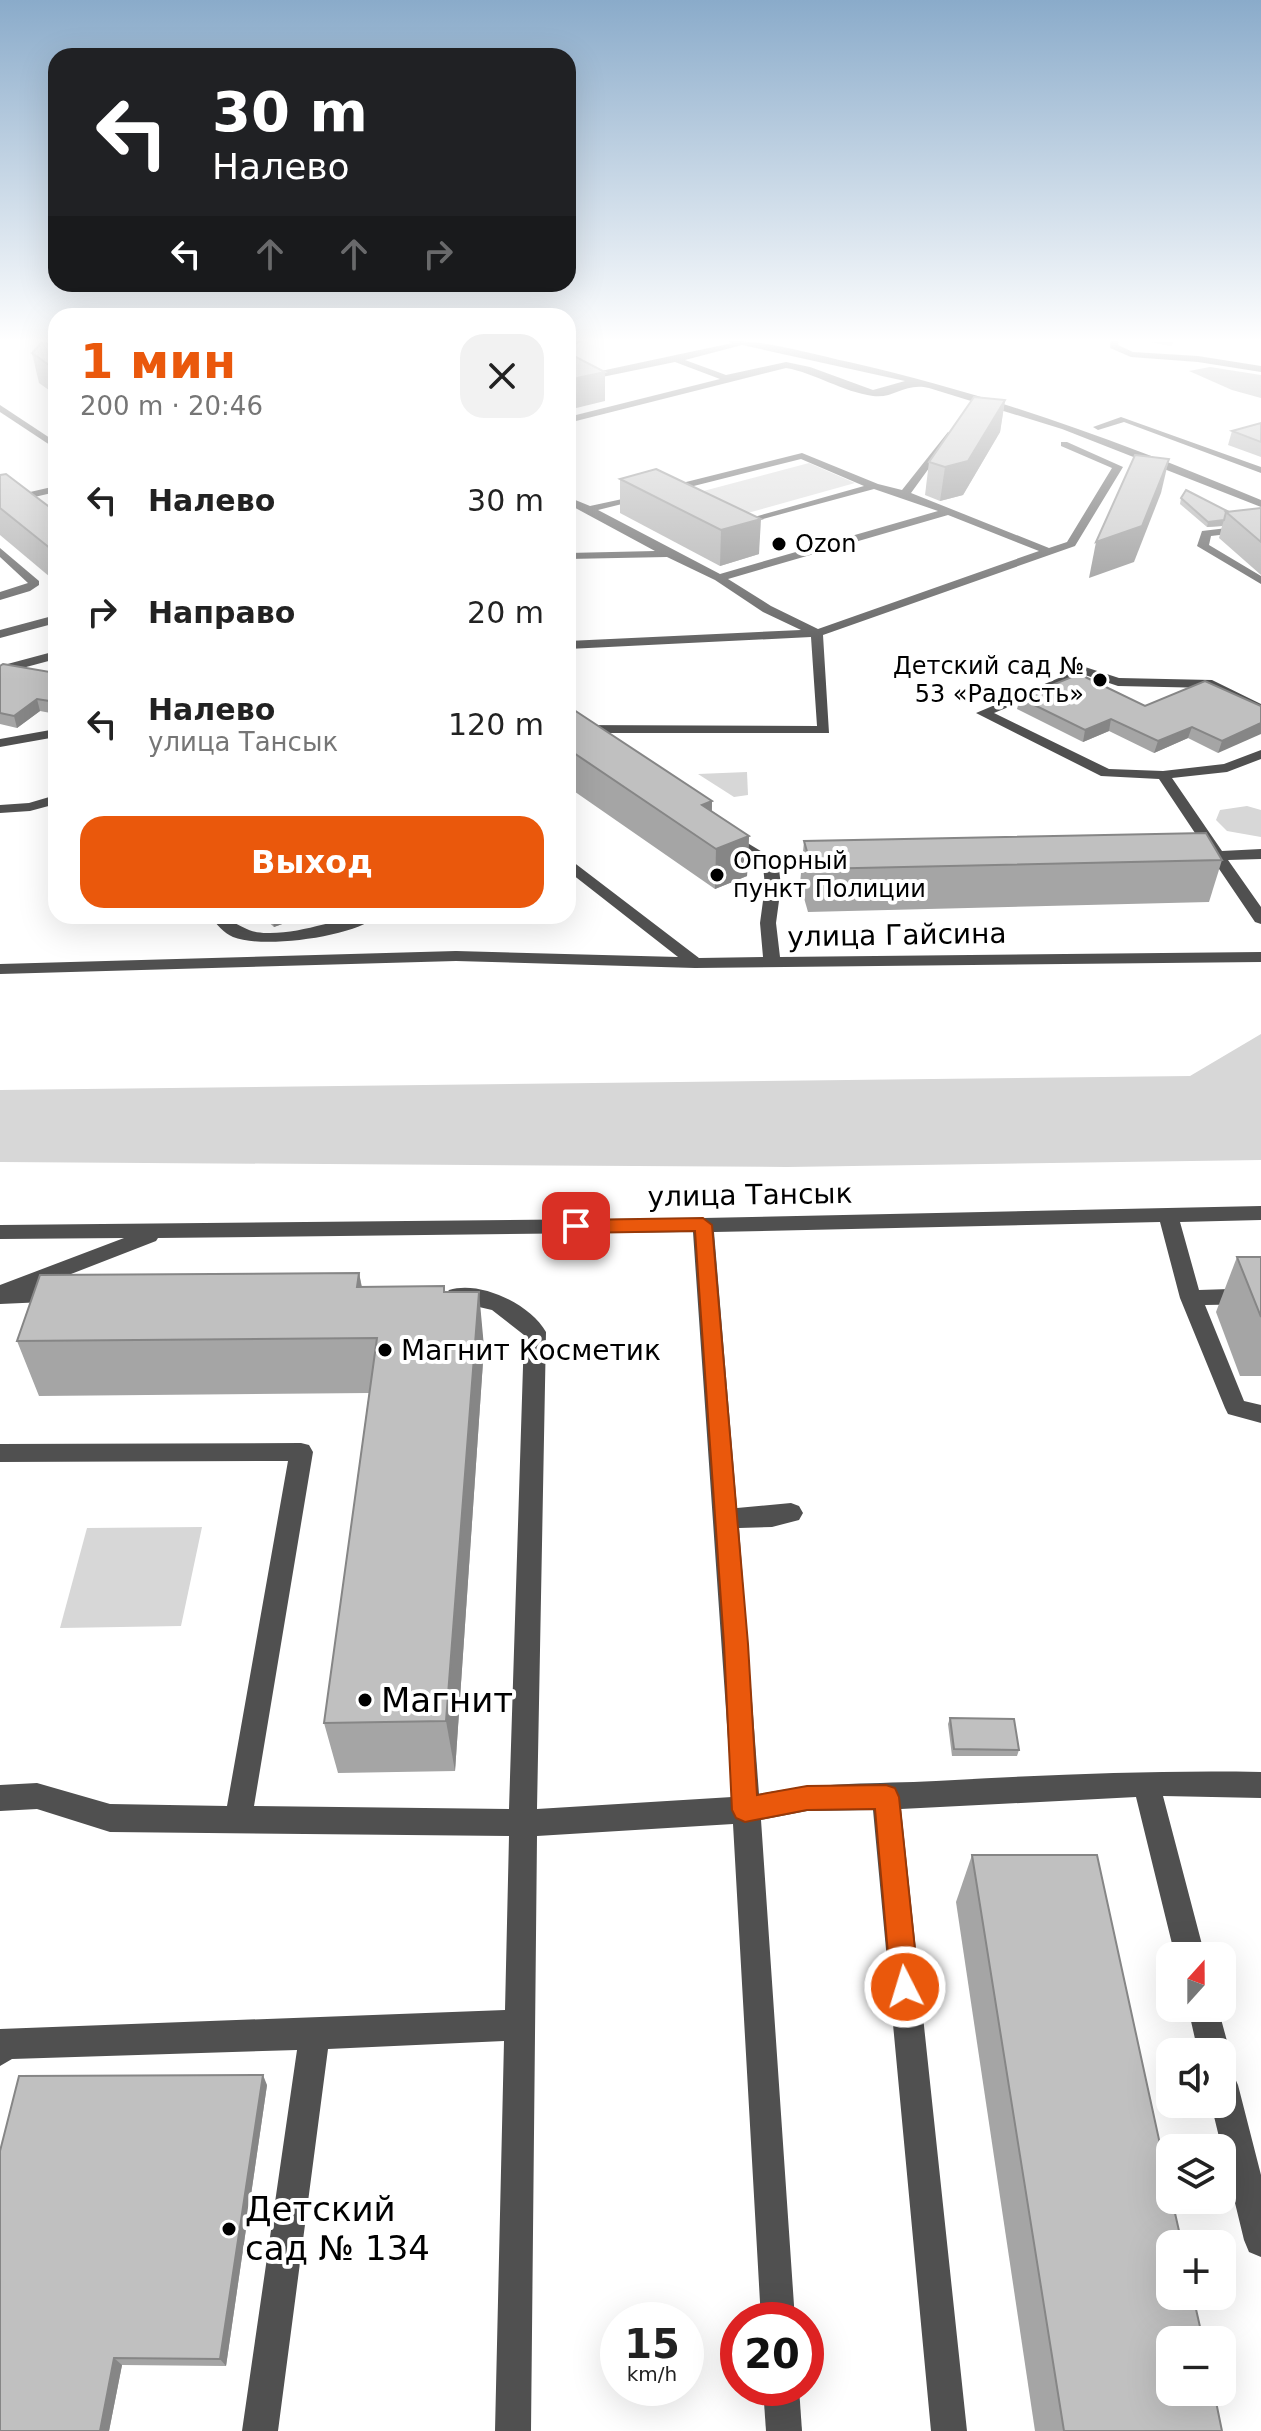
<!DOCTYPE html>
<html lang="ru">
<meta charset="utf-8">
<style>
body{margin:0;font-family:"DejaVu Sans",sans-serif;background:#f2f2f2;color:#222;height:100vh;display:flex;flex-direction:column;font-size:30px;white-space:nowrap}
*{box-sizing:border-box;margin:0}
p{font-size:26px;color:#767676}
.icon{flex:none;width:44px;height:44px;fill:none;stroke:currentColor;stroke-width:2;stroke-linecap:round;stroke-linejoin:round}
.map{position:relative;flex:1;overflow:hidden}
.panel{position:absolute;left:48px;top:308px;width:528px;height:616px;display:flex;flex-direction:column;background:#fff;border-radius:24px;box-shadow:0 8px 32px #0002}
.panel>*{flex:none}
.guide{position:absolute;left:48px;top:48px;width:528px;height:244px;border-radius:24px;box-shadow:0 8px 32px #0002;background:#202124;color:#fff;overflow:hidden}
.needle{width:52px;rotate:21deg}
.controls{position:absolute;left:1156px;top:1942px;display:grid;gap:16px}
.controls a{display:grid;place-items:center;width:80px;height:80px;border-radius:16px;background:#fff;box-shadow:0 8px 32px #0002;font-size:40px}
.speed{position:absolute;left:600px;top:2302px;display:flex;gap:16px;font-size:40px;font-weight:700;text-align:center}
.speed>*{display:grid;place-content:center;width:104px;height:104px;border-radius:50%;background:#fff;box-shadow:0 8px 32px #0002;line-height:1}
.speed small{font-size:20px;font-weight:400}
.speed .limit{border:12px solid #d22;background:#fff;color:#111}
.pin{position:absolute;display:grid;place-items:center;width:68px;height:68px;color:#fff;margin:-34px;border-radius:16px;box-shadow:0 4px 12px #0006}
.me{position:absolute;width:88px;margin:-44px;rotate:355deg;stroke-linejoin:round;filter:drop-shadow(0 0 6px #0008)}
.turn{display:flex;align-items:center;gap:28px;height:168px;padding:0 32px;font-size:36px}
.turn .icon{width:104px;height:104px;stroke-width:2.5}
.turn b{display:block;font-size:56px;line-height:68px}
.lanes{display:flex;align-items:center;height:76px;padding:0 32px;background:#0003;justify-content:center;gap:40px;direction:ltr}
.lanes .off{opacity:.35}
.round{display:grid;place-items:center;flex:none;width:84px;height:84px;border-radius:24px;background:#f2f2f2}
.summary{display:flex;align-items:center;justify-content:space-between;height:136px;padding:0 32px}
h1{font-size:48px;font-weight:700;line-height:60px;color:#ea580c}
.button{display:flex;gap:16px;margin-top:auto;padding:16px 32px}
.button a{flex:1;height:92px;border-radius:24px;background:#ea580c;color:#fff;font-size:32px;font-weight:700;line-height:92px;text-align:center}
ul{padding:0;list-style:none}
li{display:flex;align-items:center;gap:24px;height:112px;padding:0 32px}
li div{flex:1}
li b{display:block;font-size:30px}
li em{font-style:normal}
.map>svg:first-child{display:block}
</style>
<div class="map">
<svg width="1261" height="2431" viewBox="0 0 1261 2431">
<rect width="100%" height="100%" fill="#fff"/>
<!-- green -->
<g fill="#d7d7d7">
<path d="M809 463 855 483 737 516 692 494Z"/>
<path d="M747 772 748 795 734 797 698 774Z"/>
<path d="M1247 806 1261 810V837L1227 831 1216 820 1220 810Z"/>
<path d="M1261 1034V1160L787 1167 0 1162V1090L1190 1076Z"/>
<path d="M202 1527 181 1626 60 1628 87 1528Z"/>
</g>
<!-- water -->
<path fill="#9e9e9e" d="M1210 367 1261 375V398L1232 390 1189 371Z"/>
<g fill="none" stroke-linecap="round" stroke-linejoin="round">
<!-- minor -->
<g fill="#505050" fill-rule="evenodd">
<path d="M583 340 582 342 568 347V341Z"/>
<path d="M723 340C765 340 808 353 849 362 991 394 1127 444 1261 500V507L1062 429 929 388C905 382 894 399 873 396 843 392 815 373 786 368L568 423V417L720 379 675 362 568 384V378L732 343ZM742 345 905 381 873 390 810 367 786 362 726 375 685 360Z"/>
<path d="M1111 340H1119L1118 345 1133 352 1198 356 1261 366V372L1198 362 1131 357 1110 348Z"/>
<path d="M0 405 56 442V449L0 412Z"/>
<path d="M1121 417 1261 467V473L1124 422 1098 430 1093 427Z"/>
<path d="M948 432 953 435 911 493 1049 548 1067 542 1112 468 1061 446V442H1067L1123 467 1075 546 823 635 829 733H568V725L817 726 811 637 568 649V641L801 630 763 612 715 580 667 557 568 559V553L655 551 568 504V497L590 506 650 493V497L598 510 720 574 938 511 874 489 733 527V523L864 486 801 459 666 493 661 490 662 488 802 453 878 484 902 490ZM948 515 1039 551 818 629 771 606 728 579Z"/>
<path d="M56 486V492L0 505V499Z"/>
<path d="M1261 524V530L1211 536 1209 545 1261 576V584L1197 546 1202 531Z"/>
<path d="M0 548 39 581V585L30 591 0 600V592L28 583 0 557Z"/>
<path d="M56 615V623L0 638V630Z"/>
<path d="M56 651V659L0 674V666Z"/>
<path d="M1085 667 1119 678 1212 680 1261 704V713L1210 688 1118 686 1085 675 994 713 1109 769 1163 771 1224 764 1261 750V759L1227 772 1172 778 1222 851 1261 849V859L1228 860 1261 907V924L1255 922 1213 860 1187 859V853L1207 851 1159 779 1101 776 976 713Z"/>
<path d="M56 729V737L0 747V739Z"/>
<path d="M56 795V804L30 811 0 813V805L29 803Z"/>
<path d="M726 830 774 859 829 860 837 865 829 870 779 869 781 886 776 923 780 957 1261 952V962L695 968 456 961 0 974V964L456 951 678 957 568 871V858L699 958 763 957 760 923 765 886 763 866 721 837 719 834Z"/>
<path d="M210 916C235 916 240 933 267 933 305 934 339 916 377 916 355 937 262 949 233 937 224 933 216 924 210 916Z"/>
<path d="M1261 1206V1220L1180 1222 1199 1290 1261 1288V1304L1205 1305 1244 1401 1261 1405V1423L1228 1414 1225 1408 1180 1298 1160 1222 714 1232 737 1508 791 1503 799 1506 803 1513 799 1520 772 1527 739 1528 759 1794C819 1782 875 1784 936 1781 1045 1775 1152 1770 1261 1772V1798L1163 1796 1205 1956H1175L1136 1797 901 1809 967 2431H931L873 1810 807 1811 761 1820 795 2320H761L733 1824 537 1836 531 2431H495L504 2041 328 2049 278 2431H242L297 2050 12 2059 0 2066V2029L505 2010 509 1836 110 1832 37 1809 0 1811V1785L37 1783 110 1804 227 1806 288 1461 0 1462V1444L301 1443 309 1445 313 1452 254 1806 509 1809 524 1335 492 1310 449 1300 445 1295 449 1290C480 1280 530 1304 546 1332L537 1809 732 1797 693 1232 158 1238 156 1241 35 1288 67 1291 71 1296 67 1301 0 1304V1285L124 1238 0 1239V1225L703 1218Z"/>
<path d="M1188 2008H1218L1230 2052 1225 2063 1222 2064V2052H1198Z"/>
<path d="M1222 2069 1233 2074 1238 2085 1261 2175V2257L1249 2252 1244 2240 1211 2104H1222Z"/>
<path d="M763 2388H799L802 2431H766Z"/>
</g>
</g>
<!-- wall -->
<g fill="#a5a5a5">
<path d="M56 340V395L39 383 32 353Z"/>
<path d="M1139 340H1175L1171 346Z"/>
<path d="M1005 400 1000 432 963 495 940 501 925 495 929 462Z"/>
<path d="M1261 423V457L1228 445 1232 431Z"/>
<path d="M656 469 759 554 720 566 620 513V479Z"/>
<path d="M0 475 56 512V582L0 535Z"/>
<path d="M1181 498 1229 512 1261 508V575L1219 538 1222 526 1207 527 1180 504Z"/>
<path d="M0 666 56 673V714L40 711 17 728 0 724Z"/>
<path d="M1020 698 1145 706H1261L1218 753 1188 738 1154 753 1109 731 1083 742 1017 709Z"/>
<path d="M568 706 712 801V811L749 836 747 876 715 889 568 787Z"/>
<path d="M804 841 1222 860 1209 902 808 912 800 884Z"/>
<path d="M262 916H304L274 927Z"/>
<path d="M1237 1257H1261V1376H1240L1216 1312Z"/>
<path d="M359 1273 362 1287 444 1286 445 1292 484 1347 455 1771 338 1773 324 1723 369 1393 39 1396 17 1341Z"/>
<path d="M950 1718 1019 1750 1017 1756H952L948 1724Z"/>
<path d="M972 1855 1222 2431H1035L956 1902Z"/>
<path d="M267 2085 226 2366 122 2365 109 2431H0Z"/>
</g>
<!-- shaded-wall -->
<g fill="#868686">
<path d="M605 372V401L568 410V380Z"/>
<path d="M1005 400 1000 432 963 495 940 501 945 467Z"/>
<path d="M1169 459 1161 493 1134 562 1089 578 1096 542Z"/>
<path d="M761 519 759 554 720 566 721 530Z"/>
<path d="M1224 520 1222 526 1207 527 1208 522Z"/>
<path d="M37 699 40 711 17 728 14 716Z"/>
<path d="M1111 719 1109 731 1083 742 1085 730Z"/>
<path d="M1261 723V734L1218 753 1222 741Z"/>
<path d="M1192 727 1188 738 1154 753 1158 741Z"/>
<path d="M712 801 711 840 702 805Z"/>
<path d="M749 836 747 876 715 889 716 849Z"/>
<path d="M272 916H304L274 927Z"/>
<path d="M359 1273 369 1328 357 1287Z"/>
<path d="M479 1292 484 1347 455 1771 446 1721Z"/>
<path d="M263 2075 267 2085 226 2366 220 2359Z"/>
<path d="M114 2358 122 2365 109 2431H100Z"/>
</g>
<!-- building -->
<g fill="#c0c0c0" stroke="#868686" stroke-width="2">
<path d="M44 340H56V370L32 353Z"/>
<path d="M568 357H576L605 372 568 380Z"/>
<path d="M974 397 1005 400 968 461 945 467 929 462Z"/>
<path d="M1261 423V442L1232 431Z"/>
<path d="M1135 455 1169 459 1142 526 1096 542Z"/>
<path d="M656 469 761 519 721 530 620 479Z"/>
<path d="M6 474 56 512V553L0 508V475Z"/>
<path d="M1186 490 1229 512H1226L1224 520 1208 522 1181 498Z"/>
<path d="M1261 508V542L1226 512Z"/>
<path d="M3 664 56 673V702L37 699 14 716 0 713V666Z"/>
<path d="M1079 674 1145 706 1205 681 1261 706V723L1222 741 1192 727 1158 741 1111 719 1085 730 1020 698Z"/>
<path d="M568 706 712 801 702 805 749 836 716 849 568 749Z"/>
<path d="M1206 833 1222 860 812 869 804 841Z"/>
<path d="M1237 1257H1261V1317Z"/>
<path d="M359 1273 357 1287 444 1286V1292H479L446 1721 324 1723 377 1338 17 1341 40 1275Z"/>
<path d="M950 1718 1014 1719 1019 1750 954 1749Z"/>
<path d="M972 1855H1097L1170 2190V2200H1172L1182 2244H1170V2296H1193L1203 2340H1170V2392H1214L1222 2431H1064Z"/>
<path d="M263 2075 220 2359 114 2358 100 2431H0V2151L19 2076Z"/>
</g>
<!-- sky -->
<linearGradient id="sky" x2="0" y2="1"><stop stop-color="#8aabca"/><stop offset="0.5" stop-color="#fff"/><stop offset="1" stop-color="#fff" stop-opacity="0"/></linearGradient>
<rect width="1261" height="681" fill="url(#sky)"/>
<!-- route -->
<path fill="#ea580c" stroke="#983908" stroke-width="2" d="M703 1218 712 1225 748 1644 757 1795 807 1786 886 1785 895 1788 899 1797 919 1987 915 1997 905 2001 895 1997 891 1987 875 1809 807 1810 745 1822 736 1818 732 1810 724 1644 695 1231 576 1233 566 1226 576 1220Z"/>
<!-- markers -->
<g fill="#000" stroke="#fff" stroke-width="3">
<circle cx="779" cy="544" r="8"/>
<circle cx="1100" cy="680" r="8"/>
<circle cx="717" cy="875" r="8"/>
<circle cx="385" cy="1350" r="8"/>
<circle cx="365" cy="1700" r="8"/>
<circle cx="229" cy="2229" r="8"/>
</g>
<g text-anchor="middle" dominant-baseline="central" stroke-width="8" stroke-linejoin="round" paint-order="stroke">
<!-- far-poi labels -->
<g font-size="24" fill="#000" stroke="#fff" text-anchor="start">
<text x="795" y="544">Ozon</text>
<text x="1084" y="666" text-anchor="end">Детский сад №<tspan x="1084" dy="28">53 «Радость»</tspan></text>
<text x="733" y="861">Опорный<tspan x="733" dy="28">пункт Полиции</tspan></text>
</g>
<!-- street labels -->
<g font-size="28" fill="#000" stroke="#fff">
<text transform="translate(897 935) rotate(-1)">улица Гайсина</text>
<text transform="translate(750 1195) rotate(-1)">улица Тансык</text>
</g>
<!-- poi labels -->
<g font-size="28" fill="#000" stroke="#fff" text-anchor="start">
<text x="401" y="1350">Магнит Косметик</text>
</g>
<!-- near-poi labels -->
<g font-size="34" fill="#000" stroke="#fff" text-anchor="start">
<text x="381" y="1700">Магнит</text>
<text x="245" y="2209">Детский<tspan x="245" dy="39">сад № 134</tspan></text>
</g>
</g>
</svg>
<div class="controls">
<a><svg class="needle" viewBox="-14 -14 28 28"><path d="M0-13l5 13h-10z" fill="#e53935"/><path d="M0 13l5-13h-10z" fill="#767676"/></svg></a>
<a><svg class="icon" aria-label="sound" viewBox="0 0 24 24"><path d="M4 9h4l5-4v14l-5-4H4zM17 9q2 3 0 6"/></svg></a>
<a><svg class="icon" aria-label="layers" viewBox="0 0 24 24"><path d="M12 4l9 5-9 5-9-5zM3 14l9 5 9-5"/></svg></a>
<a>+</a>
<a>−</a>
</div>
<div class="speed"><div>15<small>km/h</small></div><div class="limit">20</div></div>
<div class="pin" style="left:576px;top:1226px;background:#d93025"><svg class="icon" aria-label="arrive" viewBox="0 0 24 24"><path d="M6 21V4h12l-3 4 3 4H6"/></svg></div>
<svg class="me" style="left:905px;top:1987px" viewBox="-20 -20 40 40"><circle r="17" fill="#ea580c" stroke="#fff" stroke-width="3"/><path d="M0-11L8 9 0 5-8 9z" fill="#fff"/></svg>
<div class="guide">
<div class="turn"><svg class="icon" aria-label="left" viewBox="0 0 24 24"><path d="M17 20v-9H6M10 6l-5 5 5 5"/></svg><div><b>30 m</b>Налево</div></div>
<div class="lanes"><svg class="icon" aria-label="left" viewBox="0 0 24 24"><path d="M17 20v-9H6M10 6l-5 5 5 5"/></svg><svg class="icon off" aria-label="ahead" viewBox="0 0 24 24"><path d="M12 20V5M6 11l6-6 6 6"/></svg><svg class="icon off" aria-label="ahead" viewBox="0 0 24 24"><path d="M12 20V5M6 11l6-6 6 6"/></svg><svg class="icon off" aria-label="right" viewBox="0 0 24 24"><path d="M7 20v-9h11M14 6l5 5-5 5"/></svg></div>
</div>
<section class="panel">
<div class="summary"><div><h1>1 мин</h1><p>200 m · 20:46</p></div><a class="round"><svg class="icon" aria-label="close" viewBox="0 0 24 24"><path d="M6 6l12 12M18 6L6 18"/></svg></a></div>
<ul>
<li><svg class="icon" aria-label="left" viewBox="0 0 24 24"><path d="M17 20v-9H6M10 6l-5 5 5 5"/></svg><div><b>Налево</b></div><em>30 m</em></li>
<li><svg class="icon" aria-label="right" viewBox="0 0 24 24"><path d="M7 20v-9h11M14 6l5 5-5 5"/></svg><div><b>Направо</b></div><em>20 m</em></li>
<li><svg class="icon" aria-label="left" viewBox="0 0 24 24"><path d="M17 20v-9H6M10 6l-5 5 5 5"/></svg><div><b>Налево</b><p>улица Тансык</p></div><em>120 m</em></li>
</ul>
<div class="button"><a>Выход</a></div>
</section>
</div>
